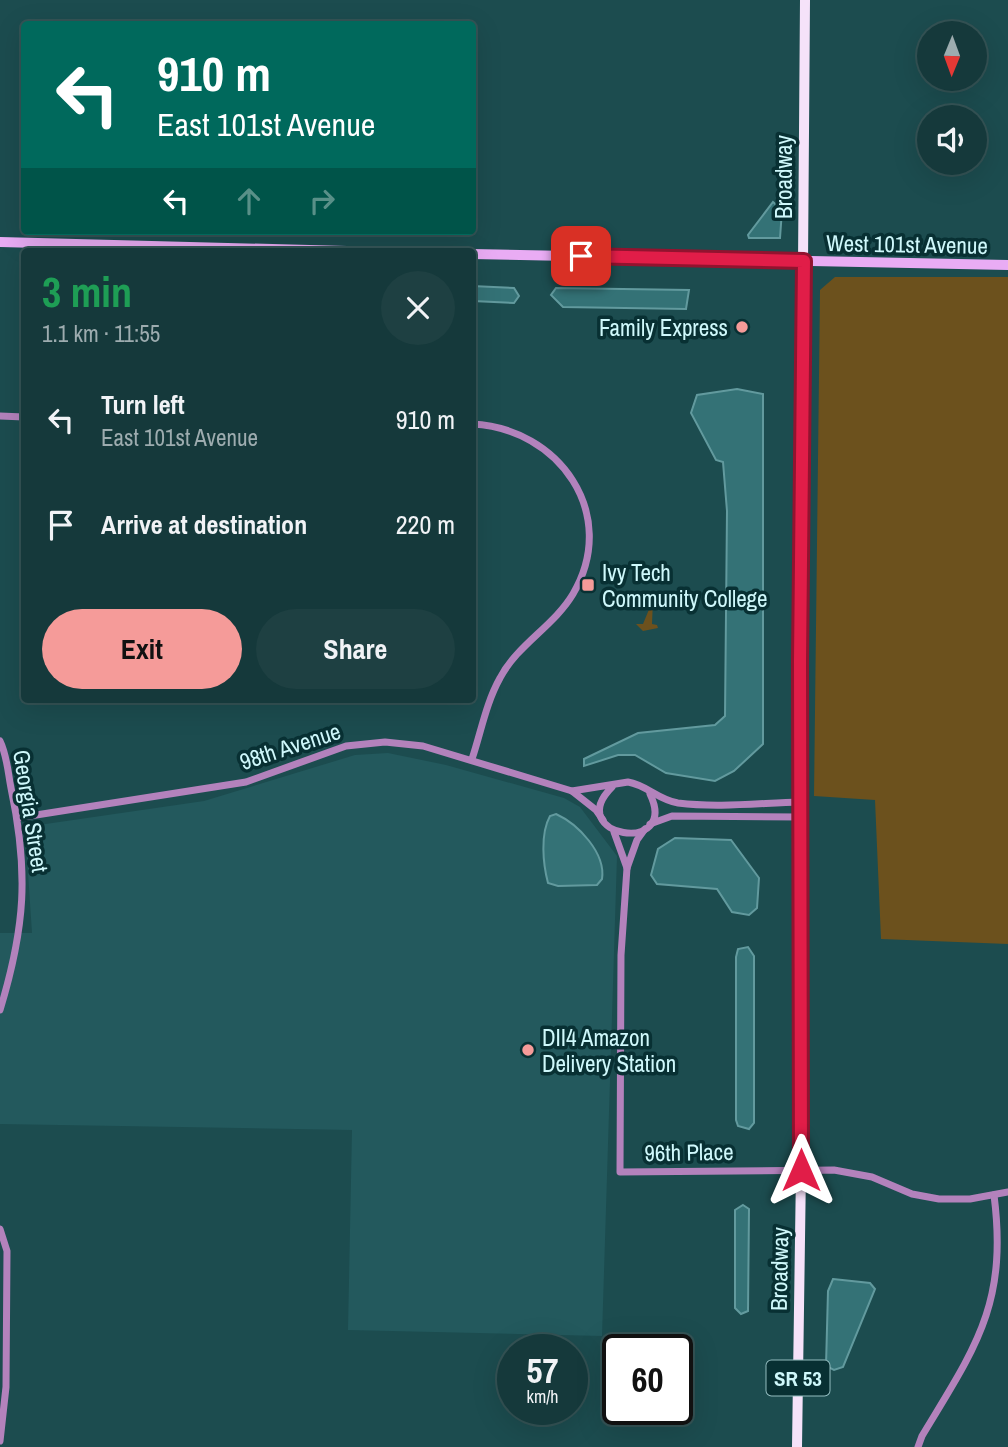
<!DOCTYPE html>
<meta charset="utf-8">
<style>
body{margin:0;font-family:"Archivo Narrow",sans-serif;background:#1e4042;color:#f1f3f6;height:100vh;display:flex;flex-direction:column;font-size:26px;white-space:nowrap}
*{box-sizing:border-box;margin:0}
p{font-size:23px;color:#9dacaf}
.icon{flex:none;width:38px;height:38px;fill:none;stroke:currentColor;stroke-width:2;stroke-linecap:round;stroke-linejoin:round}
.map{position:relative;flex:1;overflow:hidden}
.drawer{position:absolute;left:21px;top:248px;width:455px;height:455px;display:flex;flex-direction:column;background:#15393b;border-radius:7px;box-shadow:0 7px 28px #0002,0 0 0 2px #345355}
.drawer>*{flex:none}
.guide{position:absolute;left:21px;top:21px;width:455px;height:214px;border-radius:7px;box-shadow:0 7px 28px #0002,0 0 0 2px #345355;background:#00695c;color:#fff;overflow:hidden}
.needle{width:46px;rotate:181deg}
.controls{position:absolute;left:917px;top:21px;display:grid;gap:14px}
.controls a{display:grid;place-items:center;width:70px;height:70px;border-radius:50%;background:#15393b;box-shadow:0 7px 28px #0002,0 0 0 2px #345355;font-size:35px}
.speed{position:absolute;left:497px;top:1334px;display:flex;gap:14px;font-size:35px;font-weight:700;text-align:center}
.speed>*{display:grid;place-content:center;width:91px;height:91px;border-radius:50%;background:#15393b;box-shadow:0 7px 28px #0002,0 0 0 2px #345355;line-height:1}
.speed small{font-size:18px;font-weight:400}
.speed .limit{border:4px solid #111;border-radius:10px;background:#fff;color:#111}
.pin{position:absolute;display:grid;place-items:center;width:60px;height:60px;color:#fff;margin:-30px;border-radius:14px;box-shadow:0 4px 10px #0006}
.me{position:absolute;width:77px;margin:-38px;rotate:0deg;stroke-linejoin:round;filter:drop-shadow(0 0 5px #0008)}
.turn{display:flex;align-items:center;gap:24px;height:147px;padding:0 21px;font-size:32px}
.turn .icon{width:91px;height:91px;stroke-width:2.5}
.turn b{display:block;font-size:49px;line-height:60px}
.lanes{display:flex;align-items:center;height:66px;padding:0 21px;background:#0003;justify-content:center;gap:35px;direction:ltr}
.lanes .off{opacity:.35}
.round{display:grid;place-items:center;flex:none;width:74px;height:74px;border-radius:37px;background:#1e4042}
.summary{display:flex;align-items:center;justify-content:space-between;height:119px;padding:0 21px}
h1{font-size:42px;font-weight:700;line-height:52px;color:#1e9e55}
.action{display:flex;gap:14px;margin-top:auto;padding:14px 21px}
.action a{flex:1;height:80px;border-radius:42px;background:#f59b99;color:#111;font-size:28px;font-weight:700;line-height:80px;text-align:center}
.action a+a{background:#1e4042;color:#f1f3f6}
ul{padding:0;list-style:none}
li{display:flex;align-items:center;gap:21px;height:105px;padding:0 21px}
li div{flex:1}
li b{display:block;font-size:26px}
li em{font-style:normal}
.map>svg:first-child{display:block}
</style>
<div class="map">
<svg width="1008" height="1447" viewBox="0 0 1008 1447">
<rect width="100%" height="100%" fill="#1c4c4f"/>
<!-- built -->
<path fill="#23595d" d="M388 753 446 765 564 798 580 807 617 856 602 1336 348 1330 352 1130 0 1124V933H32L25 827 204 801 355 755Z"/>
<!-- green -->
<g fill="#6c511d">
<path d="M835 277H1008V944L881 939 875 800 814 796 820 290Z"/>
<path d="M653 593 658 596 653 599 652 624 657 625 658 628 643 631 636 624H643L650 607 646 603 649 595Z"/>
</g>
<!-- water -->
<g fill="#347276" stroke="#629a9e" stroke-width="2">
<path d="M773 202 782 210 780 238H749L748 235Z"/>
<path d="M472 286 514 288 519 296 514 303 473 301Z"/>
<path d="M556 288 689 290 686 309 563 307 551 295Z"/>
<path d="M737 389 763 394V744L734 771 715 781 666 773 635 755H618L584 766V759L638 733 715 725 725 716 727 511 723 462 716 460 691 413 697 395Z"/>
<path d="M556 814C578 824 606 853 602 879L597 885 558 886 548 883C543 864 540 834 550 816Z"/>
<path d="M675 838 731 840 759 878 757 908 749 915 732 912 717 889 657 884 651 875 658 849Z"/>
<path d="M748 947 754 956V1123L749 1129 738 1126 736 1120V957L738 949Z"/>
<path d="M743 1205 749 1209 748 1311 741 1314 735 1308V1210Z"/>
<path d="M833 1279 870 1283 875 1289 843 1367 834 1370 826 1366 828 1291Z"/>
</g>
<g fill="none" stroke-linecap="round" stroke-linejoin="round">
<!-- street -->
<g stroke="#b382bc" stroke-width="7">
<path d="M0 416 24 417"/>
<path d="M0 741C7 755 8 773 11 788 29 873 25 928 0 1010"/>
<path d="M472 759C481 732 486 703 500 678 517 645 554 626 573 594 620 514 559 428 472 424"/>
<path d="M612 787C562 837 680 856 650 794"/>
<path d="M572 791 628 782C647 785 658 800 678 803 718 808 760 803 800 802"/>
<path d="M17 818 246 782 346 746 385 742 423 746 572 791 596 810 603 820"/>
<path d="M650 824 672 816 800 817"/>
<path d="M645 829 637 840 627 868 621 955 620 1172 834 1170 872 1177 912 1194 939 1199H970L1008 1192"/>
<path d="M614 832 627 868"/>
<path d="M0 1229 7 1251 6 1387 0 1441"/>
<path d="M918 1447 922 1436C975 1348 1008 1305 994 1195"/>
</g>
<!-- secondary -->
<g stroke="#e9acf4" stroke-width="10">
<path d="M0 242 384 252"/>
<path d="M472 254 1008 265"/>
</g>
<!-- primary -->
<path stroke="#f5e2f9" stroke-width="10" d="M797 1447 801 1170 800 661 805 0"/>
</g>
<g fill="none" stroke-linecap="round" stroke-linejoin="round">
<!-- route casing -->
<g stroke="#92132f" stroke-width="18">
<path id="route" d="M581 256 804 261 800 661 801 1170"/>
</g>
<!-- route -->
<use href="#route" stroke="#e11d48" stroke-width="12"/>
</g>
<!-- markers -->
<g fill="#f59b99" stroke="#083033" stroke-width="2.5">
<circle cx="742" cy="327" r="7"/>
<rect x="581" y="578" width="14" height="14" rx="3.5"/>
<circle cx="528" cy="1050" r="7"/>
</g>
<g text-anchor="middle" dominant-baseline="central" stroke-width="7" stroke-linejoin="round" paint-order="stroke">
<!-- shield labels -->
<rect fill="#083033" stroke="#93bcbf" stroke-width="2" x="766.5" y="1360.5" width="63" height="35" rx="5"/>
<g font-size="21" font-weight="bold" fill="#cff8fb">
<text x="798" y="1378">SR 53</text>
</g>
<!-- street labels -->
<g font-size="23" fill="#cff8fb" stroke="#083033">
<text transform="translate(783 177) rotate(-90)">Broadway</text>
<text transform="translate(907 244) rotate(1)">West 101st Avenue</text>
<text transform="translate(290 746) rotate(-18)">98th Avenue</text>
<text transform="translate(31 811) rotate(81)">Georgia Street</text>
<text transform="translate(689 1152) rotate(-1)">96th Place</text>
<text transform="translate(779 1269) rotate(-89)">Broadway</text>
</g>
<!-- poi labels -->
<g font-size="23" fill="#cff8fb" stroke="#083033" text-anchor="start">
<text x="728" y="327" text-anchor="end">Family Express</text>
<text x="602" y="572">Ivy Tech<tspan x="602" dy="26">Community College</tspan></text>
<text x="542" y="1037">DII4 Amazon<tspan x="542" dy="26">Delivery Station</tspan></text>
</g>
</g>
</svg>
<div class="controls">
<a><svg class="needle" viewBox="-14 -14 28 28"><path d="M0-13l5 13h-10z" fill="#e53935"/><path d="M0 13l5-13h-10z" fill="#9dacaf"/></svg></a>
<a><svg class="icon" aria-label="sound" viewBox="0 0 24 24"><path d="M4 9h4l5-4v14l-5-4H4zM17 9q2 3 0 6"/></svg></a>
</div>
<div class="speed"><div>57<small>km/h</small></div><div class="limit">60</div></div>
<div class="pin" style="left:581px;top:256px;background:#d93025"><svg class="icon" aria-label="arrive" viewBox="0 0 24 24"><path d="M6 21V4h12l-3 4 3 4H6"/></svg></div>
<svg class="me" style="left:801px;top:1170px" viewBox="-20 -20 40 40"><path d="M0-17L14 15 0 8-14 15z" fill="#e11d48" stroke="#fff" stroke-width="4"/></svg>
<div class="guide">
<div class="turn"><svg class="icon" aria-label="left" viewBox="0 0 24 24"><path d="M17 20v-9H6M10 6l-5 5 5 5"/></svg><div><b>910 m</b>East 101st Avenue</div></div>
<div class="lanes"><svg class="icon" aria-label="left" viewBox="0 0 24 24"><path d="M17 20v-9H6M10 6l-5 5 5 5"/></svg><svg class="icon off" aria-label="ahead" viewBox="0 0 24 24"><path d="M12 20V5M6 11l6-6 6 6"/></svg><svg class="icon off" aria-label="right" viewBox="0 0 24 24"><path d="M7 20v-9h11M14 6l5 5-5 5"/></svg></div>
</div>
<section class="drawer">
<div class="summary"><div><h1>3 min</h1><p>1.1 km · 11:55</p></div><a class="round"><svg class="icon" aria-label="close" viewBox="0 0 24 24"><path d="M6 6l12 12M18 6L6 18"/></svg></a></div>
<ul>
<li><svg class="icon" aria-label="left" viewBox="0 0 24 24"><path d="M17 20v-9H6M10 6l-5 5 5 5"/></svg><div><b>Turn left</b><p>East 101st Avenue</p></div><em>910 m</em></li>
<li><svg class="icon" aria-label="arrive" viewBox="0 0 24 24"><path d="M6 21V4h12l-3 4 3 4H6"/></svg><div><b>Arrive at destination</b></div><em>220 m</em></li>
</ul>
<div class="action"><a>Exit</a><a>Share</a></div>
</section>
</div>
